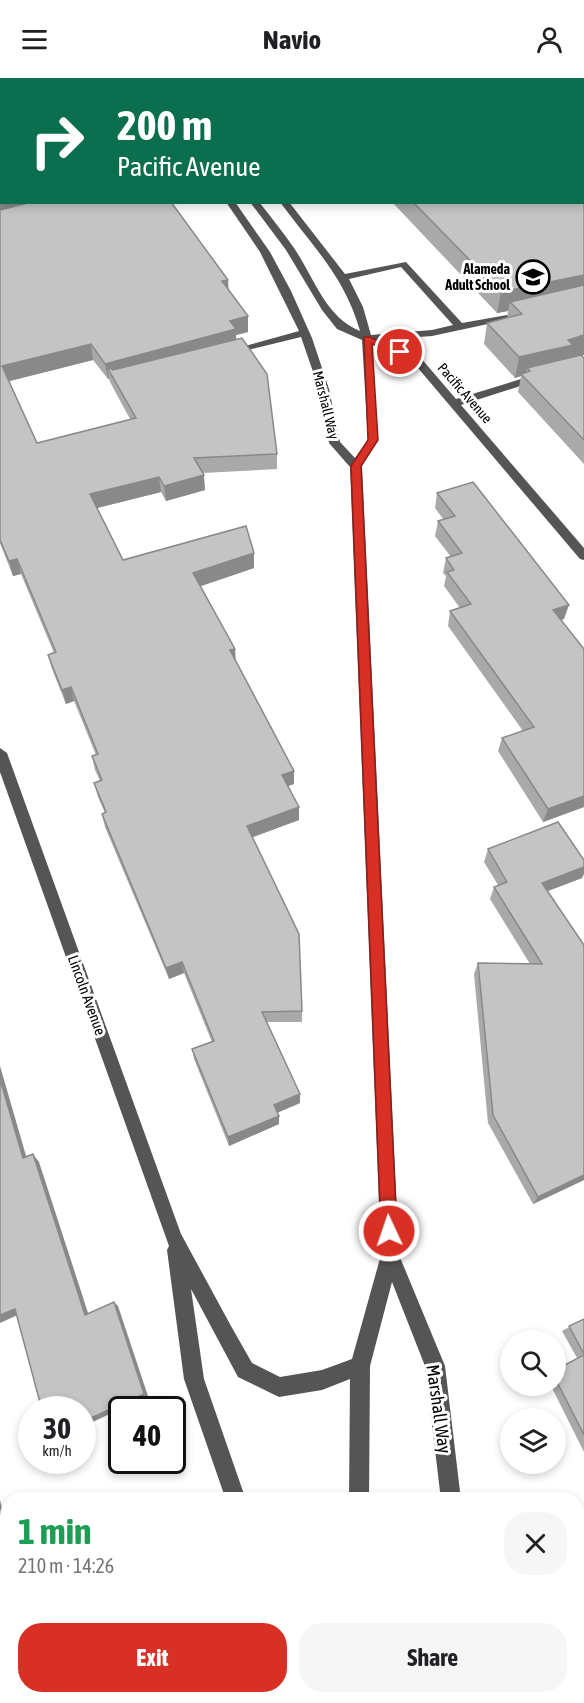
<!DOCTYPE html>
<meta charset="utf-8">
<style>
body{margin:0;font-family:"Asap Condensed",sans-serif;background:#f6f6f6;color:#202124;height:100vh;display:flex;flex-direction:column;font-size:22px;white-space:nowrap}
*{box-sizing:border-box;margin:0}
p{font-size:20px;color:#757577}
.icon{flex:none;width:33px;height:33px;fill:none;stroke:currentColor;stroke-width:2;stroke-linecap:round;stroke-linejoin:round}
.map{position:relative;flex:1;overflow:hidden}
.side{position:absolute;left:0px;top:1414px;width:585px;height:212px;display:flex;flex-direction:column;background:#fff;border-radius:24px 24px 0 0;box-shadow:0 3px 9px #0003}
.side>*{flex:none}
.top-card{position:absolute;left:0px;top:0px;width:585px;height:126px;box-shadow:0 3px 9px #0003;background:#0b6e4f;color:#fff;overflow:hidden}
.buttons{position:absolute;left:500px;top:1252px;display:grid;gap:12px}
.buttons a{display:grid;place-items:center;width:66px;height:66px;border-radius:50%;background:#fff;box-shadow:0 3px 9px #0003;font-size:30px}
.speed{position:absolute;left:18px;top:1318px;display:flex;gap:12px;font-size:30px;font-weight:700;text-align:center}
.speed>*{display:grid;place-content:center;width:78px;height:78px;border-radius:50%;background:#fff;box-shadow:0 3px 9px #0003;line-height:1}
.speed small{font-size:15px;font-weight:400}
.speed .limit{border:3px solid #111;border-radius:9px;background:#fff;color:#111}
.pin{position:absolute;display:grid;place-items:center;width:51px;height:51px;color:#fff;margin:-26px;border:3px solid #fff;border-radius:50%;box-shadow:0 2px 6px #0007}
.me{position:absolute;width:66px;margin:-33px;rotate:357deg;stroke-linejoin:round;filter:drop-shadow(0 0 4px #0008)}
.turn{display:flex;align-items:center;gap:21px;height:126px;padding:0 18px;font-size:27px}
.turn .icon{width:78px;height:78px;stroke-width:2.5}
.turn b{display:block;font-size:42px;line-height:51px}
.round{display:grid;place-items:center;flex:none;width:63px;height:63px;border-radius:24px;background:#f6f6f6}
.head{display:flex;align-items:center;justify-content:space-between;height:102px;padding:0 18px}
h1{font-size:36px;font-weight:700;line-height:45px;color:#1e9e55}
.primary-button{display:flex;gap:12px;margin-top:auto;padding:12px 18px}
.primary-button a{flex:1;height:69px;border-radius:24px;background:#d93025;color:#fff;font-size:24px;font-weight:700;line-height:69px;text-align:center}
.primary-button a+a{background:#f6f6f6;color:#202124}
header{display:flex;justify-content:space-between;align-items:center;height:78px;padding:0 18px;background:#fff;font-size:27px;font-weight:700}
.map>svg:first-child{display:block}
</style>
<header><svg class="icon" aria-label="menu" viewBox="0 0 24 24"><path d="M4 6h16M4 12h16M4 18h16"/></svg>Navio<svg class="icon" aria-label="person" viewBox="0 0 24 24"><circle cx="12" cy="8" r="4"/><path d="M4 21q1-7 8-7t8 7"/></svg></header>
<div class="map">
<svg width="584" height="1625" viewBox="0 0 584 1625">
<rect width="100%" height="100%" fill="#fff"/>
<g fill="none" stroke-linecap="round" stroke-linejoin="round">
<!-- minor -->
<g fill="#555" fill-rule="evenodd">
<path d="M148 0H156L157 1 146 2Z"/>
<path d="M226 124H235L270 174 291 213 312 260 329 311 340 364 355 380 368 362 362 262 337 251 322 232 286 172 250 124H259C271 139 283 154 294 170 314 199 325 239 360 253 345 199 313 169 280 124H289L345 196 406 184 462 245 530 233V237L432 258 380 262 420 279 456 321 534 297H542V301L461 327 584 470V482L580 481 412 283 372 266 378 362 362 388 399 1177 445 1288 461 1422H441L425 1288 392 1204 370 1288 369 1422H349L350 1301 322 1312 279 1319 238 1299 191 1211 204 1301 246 1422H226L184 1301 167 1172 169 1168 0 694V670L7 675 181 1156 231 1248 252 1285 280 1299 322 1292 352 1281 381 1177 350 389 329 365 319 311 301 259 228 277 223 274 299 253 260 174ZM401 189 453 247 432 252 371 257 363 229 349 201Z"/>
<path d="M584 1599V1623L578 1625H546L549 1618H578V1602Z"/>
<path d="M293 1618H315L317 1625H295Z"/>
<rect x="348" y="1618" width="22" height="7"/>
<path d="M469 1618H491L493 1625H471Z"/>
</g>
</g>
<!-- wall -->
<g fill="#a9a9a9" fill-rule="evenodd">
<path d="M0 0H90L2 124 229 213 248 238V254L236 257V262L277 376V391L203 395 205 412 166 423 161 414 97 430 123 482 254 490 201 508 235 571V583L294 706 288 708 299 729V742L252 759 302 933V944H267L300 1025 277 1035 279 1046 229 1068 194 981 192 971 212 964 184 895 169 901 105 749 102 736 105 735 98 719 94 705 100 703 95 692 92 678 96 677 74 623 66 626 52 591 48 577 54 575 21 496 13 498 0 465ZM93 282 108 301H109L110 304 130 341 37 365 9 303Z"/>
<path d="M219 0H479L480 2H221Z"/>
<path d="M392 124H584V277L581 278 584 280V386L518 314 521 298 515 300 484 266 487 245 507 240 508 233 497 235Z"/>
<path d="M437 415 564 541 561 542 584 571V729L543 744 498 673 502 660 523 653 448 548 450 533 460 530 444 508 446 498 443 495 446 480 451 479 435 458 438 443 444 442 435 430Z"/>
<path d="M488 771 582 800 548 813 584 1102 533 1126 488 1045 474 896 478 885 530 886 490 821 494 809 498 807 484 784Z"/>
<path d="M584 1241V1374L551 1308H555V1291L577 1280 562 1253Z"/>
</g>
<!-- shaded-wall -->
<g fill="#898989">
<path d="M2 121V124H60L0 138V122Z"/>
<path d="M584 197V217L510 224 508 233 497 235 501 214Z"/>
<path d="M228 202 229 217 222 203Z"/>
<path d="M248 238V254L236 257 237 267 113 300 107 289 109 301H108L105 286 230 243Z"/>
<path d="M584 257V277L530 293 527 290 525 297 521 296V298L515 300 519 279 568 262Z"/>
<path d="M91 266 93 282 6 304 2 288Z"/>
<path d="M204 397 205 412 166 423 164 408Z"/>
<path d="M159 399 161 414 93 431 90 416Z"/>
<path d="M254 475V490L195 510 193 495Z"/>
<path d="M17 481 21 496 13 498 9 483Z"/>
<path d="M569 527 564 541 549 547 553 532Z"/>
<path d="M235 571 236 585 230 572Z"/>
<path d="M71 609 74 623 66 626 62 612Z"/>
<path d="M294 693V706L282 710V697Z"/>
<path d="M584 718V729L543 744 548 731Z"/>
<path d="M299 729V742L248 761 247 748Z"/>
<path d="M584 789V796L582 800 537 817 542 805Z"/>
<path d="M182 884 184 895 169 901 166 890Z"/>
<path d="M0 988 29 1088 23 1080 0 1001Z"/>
<path d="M300 1016V1025L274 1036V1027Z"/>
<path d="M279 1038V1046L229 1068 228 1059Z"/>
<path d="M33 1076 39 1084 90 1241 85 1237Z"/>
<path d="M584 1097V1102L533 1126 538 1119Z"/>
<path d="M114 1224 118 1228 148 1318 82 1349V1344Z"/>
<path d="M15 1231 22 1235 0 1245V1237Z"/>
<path d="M0 1422 8 1453 7 1490 0 1461Z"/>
</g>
<!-- building -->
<g fill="#c4c4c4" stroke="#898989" stroke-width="1.5">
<path d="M0 0H90L91 2H2V121L0 122V14L1 11H0Z"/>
<path d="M238 0H479L480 2H239Z"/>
<path d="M584 24V197L501 214 413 124H584Z"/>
<path d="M32 124H171L228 202 222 203 248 238 230 243 236 251 105 286 91 266 2 288 37 365 136 340 107 289 113 292 242 260 267 296 277 376 194 380 204 397 164 408 159 399 90 416 123 482 246 448 254 475 193 495 235 571 230 572 294 693 282 697 299 729 247 748 299 856 302 933 262 934 300 1016 274 1027 279 1038 228 1059 192 971 214 963 182 884 166 890 102 736 106 734 94 705 102 702 92 678 98 676 71 609 62 612 48 577 56 574 17 481 9 483 0 462V132Z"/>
<path d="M584 207V257L568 262 573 267 519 279 487 245 522 236 510 224Z"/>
<path d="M581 277 584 280V362L521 296 530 293 527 290Z"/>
<path d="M473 404 569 527 553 532 584 571V718L548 731 502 660 534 649 450 533 471 526 447 494 454 492 446 480 462 475 438 443 455 438 437 415Z"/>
<path d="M558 744 584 782V789L542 805 584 867V1097L538 1119 493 1037 478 885 542 886 494 809 507 804 488 771Z"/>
<path d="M0 1001 23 1080 33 1076 85 1237 114 1224 144 1316 82 1344V1332H42L15 1231 0 1237Z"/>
<path d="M584 1241V1276L569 1248Z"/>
<path d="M584 1277V1357L555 1300V1292Z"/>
<path d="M0 1461 7 1490H8V1618H240L242 1623 239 1625H0Z"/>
</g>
<!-- route -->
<path fill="#d93025" stroke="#8d1f18" stroke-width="1.5" d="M364 259H370L404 274 400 277 372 266 378 362 361 388 397 1153 395 1159 389 1161 383 1159 381 1153 351 388 368 362Z"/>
<!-- icons -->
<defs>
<g id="university-ring" transform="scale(1.725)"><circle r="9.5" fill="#fff" stroke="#000" stroke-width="1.5"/><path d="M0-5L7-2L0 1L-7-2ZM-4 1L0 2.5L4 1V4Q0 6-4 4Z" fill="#000"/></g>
</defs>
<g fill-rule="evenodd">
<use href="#university-ring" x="533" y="199"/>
</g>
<g text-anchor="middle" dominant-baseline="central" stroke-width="6" stroke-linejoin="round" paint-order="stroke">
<!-- far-poi labels -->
<g font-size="14" font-weight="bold" fill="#000" stroke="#fff" text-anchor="end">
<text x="510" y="191">Alameda<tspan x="510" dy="16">Adult School</tspan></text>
</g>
<!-- far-street labels -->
<g font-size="14" fill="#000" stroke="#fff">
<text transform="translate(465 315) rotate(49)">Pacific Avenue</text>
<text transform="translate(326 327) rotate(76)">Marshall Way</text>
</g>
<!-- street labels -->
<g font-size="15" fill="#000" stroke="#fff">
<text transform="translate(87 917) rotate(70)">Lincoln Avenue</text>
</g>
<!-- near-street labels -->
<g font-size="18" fill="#000" stroke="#fff">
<text transform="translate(439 1331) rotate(82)">Marshall Way</text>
</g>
</g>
</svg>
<div class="buttons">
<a><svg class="icon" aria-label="search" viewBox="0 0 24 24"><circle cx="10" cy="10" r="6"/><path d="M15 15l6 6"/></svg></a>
<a><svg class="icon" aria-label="layers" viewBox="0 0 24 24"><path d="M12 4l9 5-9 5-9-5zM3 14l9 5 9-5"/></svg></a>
</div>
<div class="speed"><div>30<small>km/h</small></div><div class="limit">40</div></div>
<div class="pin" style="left:400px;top:274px;background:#d93025"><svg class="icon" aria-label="arrive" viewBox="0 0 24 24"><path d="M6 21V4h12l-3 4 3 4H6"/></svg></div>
<svg class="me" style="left:389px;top:1153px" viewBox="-20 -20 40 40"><circle r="17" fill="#d93025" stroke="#fff" stroke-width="3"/><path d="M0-11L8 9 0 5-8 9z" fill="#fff"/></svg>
<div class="top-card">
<div class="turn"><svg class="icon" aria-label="right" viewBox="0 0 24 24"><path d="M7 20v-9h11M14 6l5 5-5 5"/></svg><div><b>200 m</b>Pacific Avenue</div></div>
</div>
<section class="side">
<div class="head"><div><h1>1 min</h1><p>210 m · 14:26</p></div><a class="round"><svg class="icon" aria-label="close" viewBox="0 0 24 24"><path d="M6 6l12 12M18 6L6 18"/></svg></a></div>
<div class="primary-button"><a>Exit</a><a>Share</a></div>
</section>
</div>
